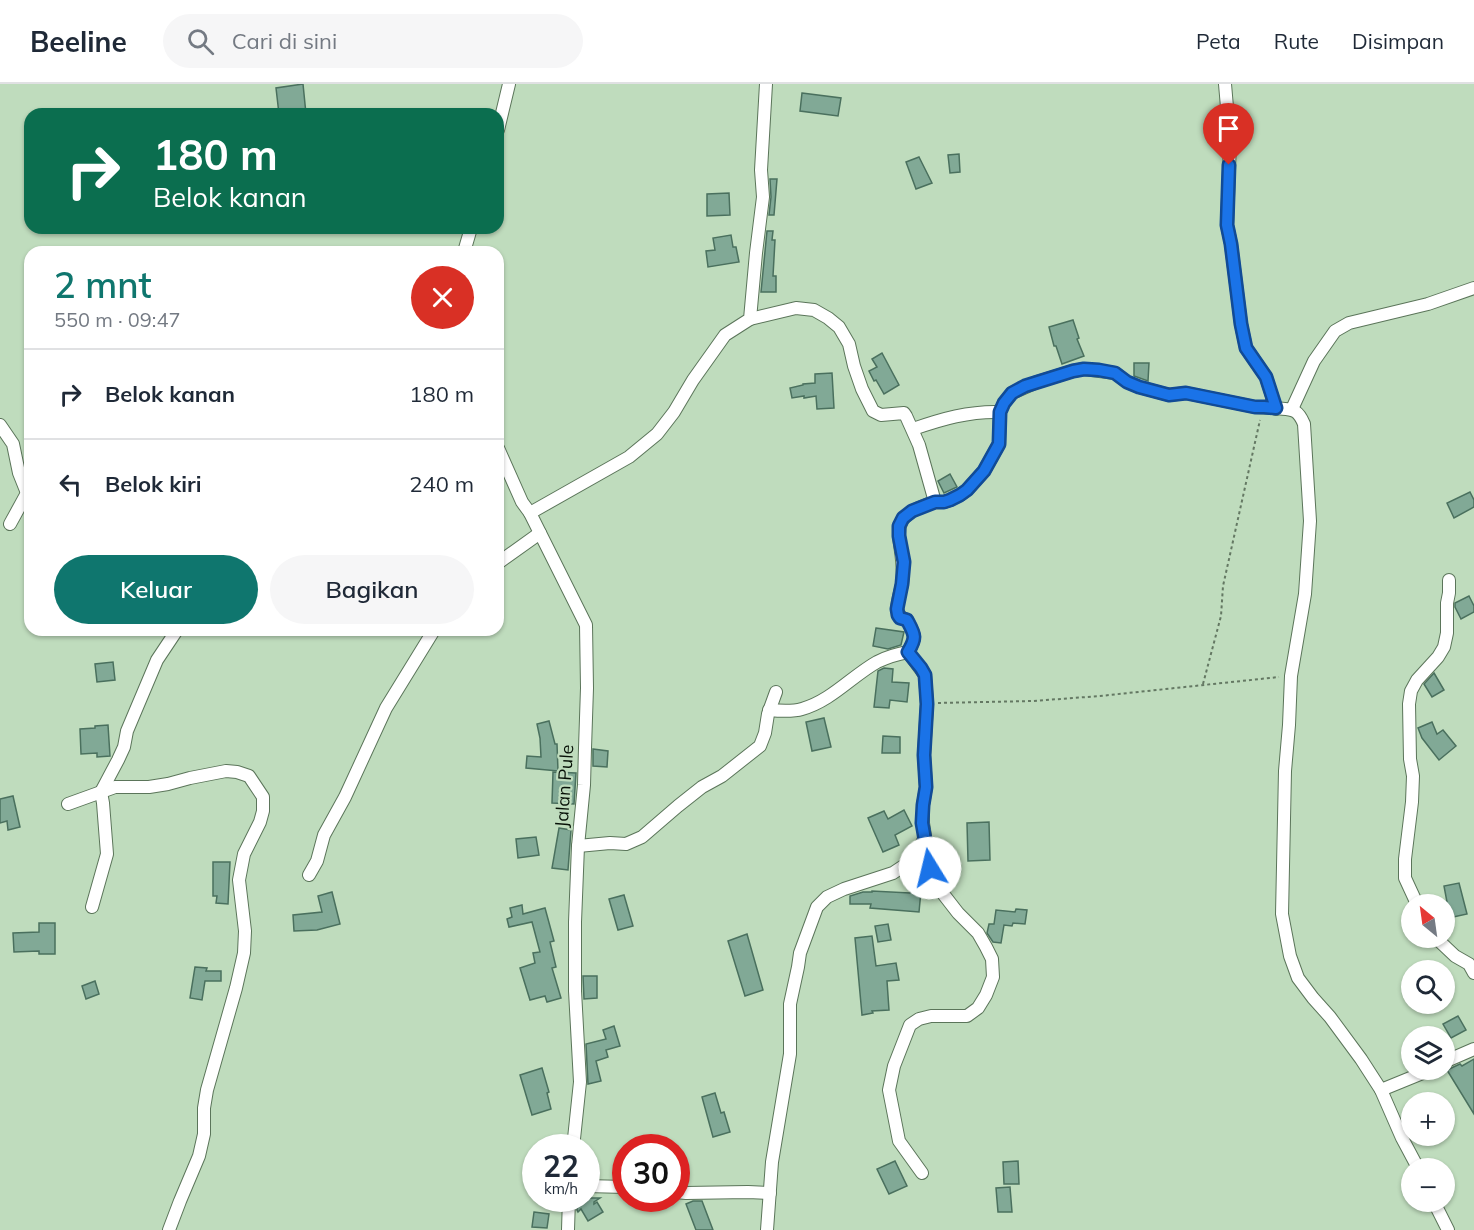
<!DOCTYPE html>
<html lang="id">
<meta charset="utf-8">
<style>
body{margin:0;font-family:Mulish,sans-serif;background:#f6f6f7;color:#1f2937;height:100vh;display:flex;flex-direction:column;font-size:22px;white-space:nowrap}
*{box-sizing:border-box;margin:0}
p{font-size:20px;color:#747a83}
.icon{flex:none;width:33px;height:33px;fill:none;stroke:currentColor;stroke-width:2;stroke-linecap:round;stroke-linejoin:round}
.map{position:relative;flex:1;overflow:hidden}
.drawer{position:absolute;left:24px;top:162px;width:480px;height:390px;display:flex;flex-direction:column;background:#fff;border-radius:18px;box-shadow:0 2px 4px #0004}
.drawer>*{flex:none}
.top-card{position:absolute;left:24px;top:24px;width:480px;height:126px;border-radius:18px;box-shadow:0 2px 4px #0004;background:#0b6e4f;color:#fff;overflow:hidden}
.needle{width:39px;rotate:331deg}
.controls{position:absolute;left:1401px;top:810px;display:grid;gap:12px}
.controls a{display:grid;place-items:center;width:54px;height:54px;border-radius:50%;background:#fff;box-shadow:0 2px 4px #0004;font-size:30px}
.speed{position:absolute;left:522px;top:1050px;display:flex;gap:12px;font-size:30px;font-weight:700;text-align:center}
.speed>*{display:grid;place-content:center;width:78px;height:78px;border-radius:50%;background:#fff;box-shadow:0 2px 4px #0004;line-height:1}
.speed small{font-size:15px;font-weight:400}
.speed .limit{border:9px solid #d22;background:#fff;color:#111}
.pin{position:absolute;display:grid;place-items:center;width:51px;height:51px;color:#fff;margin:-62px -26px;border-radius:50% 50% 50% 0;rotate:-45deg;box-shadow:0 0 6px #0007}
.pin .icon{rotate:45deg}
.me{position:absolute;width:66px;margin:-33px;rotate:351deg;stroke-linejoin:round;filter:drop-shadow(0 0 4px #0008)}
.turn{display:flex;align-items:center;gap:21px;height:126px;padding:0 30px;font-size:27px}
.turn .icon{width:78px;height:78px;stroke-width:2.5}
.turn b{display:block;font-size:42px;line-height:51px}
.round{display:grid;place-items:center;flex:none;width:63px;height:63px;border-radius:32px;background:#f6f6f7}
.headline{display:flex;align-items:center;justify-content:space-between;height:102px;padding:0 30px}
h1{font-size:36px;font-weight:600;line-height:45px;color:#0f766e}
.cta{display:flex;gap:12px;margin-top:auto;padding:12px 30px}
.cta a{flex:1;height:69px;border-radius:36px;background:#0f766e;color:#fff;font-size:24px;font-weight:600;line-height:69px;text-align:center}
.cta a+a{background:#f6f6f7;color:#1f2937}
ul{padding:0;list-style:none}
li{display:flex;align-items:center;gap:18px;height:90px;padding:0 30px;border-top:2px solid #e0e1e3}
li div{flex:1}
li b{display:block;font-size:22px}
li em{font-style:normal}
header{display:flex;align-items:center;gap:36px;box-sizing:border-box;height:84px;padding:0 30px;background:#fff;border-bottom:2px solid #e0e1e3}
header strong{font-size:28px}
nav{display:flex;gap:33px;margin-inline-start:auto;font-size:21px}
.search{width:420px;height:54px;background:#f6f6f7;display:flex;align-items:center;gap:15px;box-sizing:border-box;padding:0 21px;border-radius:33px;color:#747a83;font-size:22px}
.map>svg:first-child{display:block}
</style>
<header>
<strong>Beeline</strong>
<div class="search"><svg class="icon" aria-label="search" viewBox="0 0 24 24"><circle cx="10" cy="10" r="6"/><path d="M15 15l6 6"/></svg>Cari di sini</div>
<nav><a>Peta</a><a>Rute</a><a>Disimpan</a></nav>
</header>
<div class="map">
<svg width="1474" height="1146" viewBox="0 0 1474 1146">
<rect width="100%" height="100%" fill="#bfdcbd"/>
<!-- building -->
<g fill="#81a996" stroke="#4a705e" stroke-width="1.5">
<path d="M303 0 306 30H279L276 4Z"/>
<path d="M802 9 841 14 838 32 800 27Z"/>
<path d="M959 70 960 88 950 89 948 71Z"/>
<path d="M919 73 932 99 916 105 906 78Z"/>
<path d="M770 95H777L774 131H769L771 113Z"/>
<path d="M729 109 730 131 707 132V110Z"/>
<path d="M767 147H773L772 156H775L773 192H776V208H761Z"/>
<path d="M731 151 733 163H736L739 178 708 183 706 167 715 166 713 154Z"/>
<path d="M1073 236 1079 254 1077 255 1084 272 1062 280 1056 262H1054L1049 243Z"/>
<path d="M882 269 899 301 884 310 876 296 874 297 869 287 877 283 872 275Z"/>
<path d="M1134 279H1149L1148 297 1134 292Z"/>
<path d="M832 289 834 324 817 325 816 312 804 314V312L792 314 790 304 803 301V300L815 299V290Z"/>
<path d="M950 390 957 403 944 409 938 397Z"/>
<path d="M1470 408 1474 416V423L1454 434 1447 419Z"/>
<path d="M1469 512 1474 522V528L1461 535 1455 523V519Z"/>
<path d="M876 544 904 548 901 561 888 565 873 562Z"/>
<path d="M113 578 115 596 97 598 95 580Z"/>
<path d="M884 584 893 585 892 598 909 599 907 618 890 616 889 624 874 623 878 587Z"/>
<path d="M1434 589 1444 606 1432 613 1424 600Z"/>
<path d="M824 634 831 663 812 667 806 638Z"/>
<path d="M549 637 555 660H557L558 687 526 684 527 672 541 673 540 654 537 640Z"/>
<path d="M1432 638 1437 650 1443 646 1456 662 1439 676 1422 654 1418 644Z"/>
<path d="M108 641 110 672 97 673V669L81 670 80 645 95 644V642Z"/>
<path d="M883 652 900 653V669H882Z"/>
<path d="M593 665 608 667 607 683 593 682Z"/>
<path d="M553 688 576 689 574 720 552 719Z"/>
<path d="M13 712 20 743 8 746 7 737 0 739V715Z"/>
<path d="M904 726 912 742 895 751 899 761 883 768 868 734 884 727 888 735Z"/>
<path d="M989 738 990 776 968 777 967 739Z"/>
<path d="M559 744 571 746 568 786 552 784Z"/>
<path d="M536 753 539 771 518 774 516 755Z"/>
<path d="M213 778H230L228 820 216 819 217 812H213Z"/>
<path d="M1459 799 1467 830 1444 835V819L1447 818 1444 802Z"/>
<path d="M911 806 921 807 919 828 870 824 871 820H850V812L863 808H872V807L910 809Z"/>
<path d="M332 808 340 840 317 846 294 847 293 831 322 828 318 812Z"/>
<path d="M624 811 633 842 618 846 609 815Z"/>
<path d="M522 821 523 830 545 824 554 857 550 858 556 883 552 884 561 914 547 918 545 912 530 916 520 884 535 879 533 869 540 868 532 838 509 843 507 835 512 833 510 824Z"/>
<path d="M1016 825 1027 826 1025 840 1013 839 1012 842 1004 841 1001 859 993 858 987 849 989 840H994L996 826 1015 828Z"/>
<path d="M39 839H55V870H39V867L14 868 13 849 39 848Z"/>
<path d="M888 840 891 856 878 858 875 842Z"/>
<path d="M747 850 763 906 745 912 728 857Z"/>
<path d="M872 852 876 882 896 879 899 896 887 897 889 926 872 927 873 929 862 931 855 854Z"/>
<path d="M195 883 207 884 206 887H221V897H205L202 916 190 914Z"/>
<path d="M583 892H597V914L584 915Z"/>
<path d="M95 897 99 910 86 915 82 902Z"/>
<path d="M1458 932 1466 946 1451 954 1443 940Z"/>
<path d="M614 942 620 962 606 966 608 973 596 977 601 997 588 1000 586 960 606 955 603 946Z"/>
<path d="M1474 975V1030L1447 986 1460 980 1462 982Z"/>
<path d="M542 984 549 1008 547 1009 551 1025 532 1031 520 991Z"/>
<path d="M715 1009 721 1029 724 1028 730 1048 713 1053 702 1013Z"/>
<path d="M895 1077 907 1102 889 1110 877 1085Z"/>
<path d="M1018 1077 1019 1100H1004L1003 1078Z"/>
<path d="M1010 1103 1012 1128H998L996 1104Z"/>
<path d="M577 1114H600L594 1118V1120L597 1118 603 1128 588 1137 581 1125 578 1128 577 1126Z"/>
<path d="M693 1117H702L713 1146H696L686 1120Z"/>
<path d="M534 1128 549 1130 547 1144 532 1143Z"/>
</g>
<g fill="none" stroke-linecap="round" stroke-linejoin="round">
<!-- street casing -->
<g stroke="#5b755a" stroke-width="14">
<g id="street">
<path d="M1225 0 1230 58 1227 141 1231 160 1241 240 1246 264 1266 293 1276 325"/>
<path d="M498 46 509 0"/>
<path d="M464 168 471 144"/>
<path d="M750 235 796 224 814 226 828 234 839 243 849 260 854 282 862 305 873 327 881 331 904 329 906 332 919 361 935 418C877 435 908 456 902 500 900 513 890 531 907 536 915 551 917 553 908 568 897 570 887 573 877 578 852 592 831 617 802 625 792 628 780 627 769 626"/>
<path d="M1292 325 1314 277 1335 247 1349 239 1428 220 1474 204"/>
<path d="M0 341 13 360 19 389 27 409"/>
<path d="M913 345C942 335 969 327 1000 328"/>
<path d="M498 364 522 418 530 429 586 541 587 604 585 664 584 701 578 762 575 838V907L580 998 573 1064"/>
<path d="M935 418H944L950 416 960 411 967 406 984 387 999 360 1000 328 1004 319 1012 309 1037 298 1073 287 1084 285 1115 289 1127 298 1139 303 1169 311 1186 309 1255 323C1262 323 1268 324 1275 324 1291 326 1297 323 1304 340L1310 437 1305 510 1291 592 1289 641 1285 687 1282 830 1290 872 1298 894 1313 914 1330 933 1361 975 1381 1006 1402 1054 1418 1084"/>
<path d="M530 429 629 373 657 350 674 328 693 296 725 251 750 235 756 169 763 113 761 86 766 0"/>
<path d="M10 440 27 409 30 407"/>
<path d="M498 479 540 449"/>
<path d="M908 568 925 591 927 620 924 671 926 703 923 721V739L930 784 944 811 958 829 978 849 986 863 992 875 993 893 986 911 978 924 967 932H931L919 935 910 941 894 982 889 1006 899 1057 922 1089"/>
<path d="M68 720 115 703H149L168 700 190 694 226 687 237 688 249 692 263 713V727L260 738 244 770 239 796 245 847 244 869 236 904 207 1006 204 1024V1050L199 1072 180 1117 169 1146"/>
<path d="M578 762 610 759 626 760 642 753 678 722 702 703 722 692 760 662 765 649 768 630 776 608"/>
<path d="M309 791 317 777 324 751 345 713 386 624 434 546"/>
<path d="M1417 820 1405 794V775L1412 718 1413 692 1410 675 1409 620 1411 607 1417 596 1438 573 1444 563 1447 549V519L1449 509V496"/>
<path d="M92 823 107 770 103 719 101 708 118 676 124 663 127 647 157 576 177 546"/>
<path d="M1436 854 1455 872 1469 880 1474 889"/>
<path d="M1444 978 1474 965"/>
<path d="M1381 1006 1430 986"/>
<path d="M586 1102 626 1103"/>
<path d="M676 1108 686 1109 748 1108 770 1109"/>
<path d="M1434 1118 1448 1146"/>
<path d="M568 1146 569 1114"/>
<path d="M767 1146 772 1078 790 970V920L798 883 800 869 817 823 827 813 844 805 893 789 911 777 917 769 925 753"/>
</g>
</g>
<!-- path -->
<g stroke="#647863" stroke-width="2" stroke-dasharray="3 3" stroke-linecap="butt">
<path d="M1203 600 1221 532 1223 502 1260 336"/>
<path d="M938 619 1033 617 1100 612 1279 593"/>
</g>
<!-- street -->
<use href="#street" stroke="#fff" stroke-width="12"/>
</g>
<g fill="none" stroke-linecap="round" stroke-linejoin="round">
<!-- route casing -->
<g stroke="#114b97" stroke-width="15">
<path id="route" d="M930 784 922 739 923 721 926 703 924 671 927 620 925 591 921 584 908 568C917 553 915 551 907 536L900 534 898 531 897 525 902 500 904 478 899 452V442L903 434 912 427 935 418H944L950 416 960 411 967 406 984 387 999 360 1000 328 1004 319 1012 309 1025 302 1073 287 1084 285 1099 286 1115 289 1127 298 1139 303 1169 311 1186 309 1255 323H1264L1276 324 1266 293 1246 264 1241 240 1231 160 1227 141 1229 81"/>
</g>
<!-- route -->
<use href="#route" stroke="#1a73e8" stroke-width="10"/>
</g>
<g text-anchor="middle" dominant-baseline="central" stroke-width="4.5" stroke-linejoin="round" paint-order="stroke">
<!-- street labels -->
<g font-size="18" fill="#061006" stroke="#bfdcbd">
<text transform="translate(564 702) rotate(-86)">Jalan Pule</text>
</g>
</g>
</svg>
<div class="controls">
<a><svg class="needle" viewBox="-14 -14 28 28"><path d="M0-13l5 13h-10z" fill="#e53935"/><path d="M0 13l5-13h-10z" fill="#747a83"/></svg></a>
<a><svg class="icon" aria-label="search" viewBox="0 0 24 24"><circle cx="10" cy="10" r="6"/><path d="M15 15l6 6"/></svg></a>
<a><svg class="icon" aria-label="layers" viewBox="0 0 24 24"><path d="M12 4l9 5-9 5-9-5zM3 14l9 5 9-5"/></svg></a>
<a>+</a>
<a>−</a>
</div>
<div class="speed"><div>22<small>km/h</small></div><div class="limit">30</div></div>
<div class="pin" style="left:1229px;top:81px;background:#d93025"><svg class="icon" aria-label="arrive" viewBox="0 0 24 24"><path d="M6 21V4h12l-3 4 3 4H6"/></svg></div>
<svg class="me" style="left:930px;top:784px" viewBox="-20 -20 40 40"><circle r="19" fill="#fff"/><path d="M0-13L10 11 0 6-10 11z" fill="#1a73e8"/></svg>
<div class="top-card">
<div class="turn"><svg class="icon" aria-label="right" viewBox="0 0 24 24"><path d="M7 20v-9h11M14 6l5 5-5 5"/></svg><div><b>180 m</b>Belok kanan</div></div>
</div>
<section class="drawer">
<div class="headline"><div><h1>2 mnt</h1><p>550 m · 09:47</p></div><a class="round" style="background:#d93025;color:#fff"><svg class="icon" aria-label="close" viewBox="0 0 24 24"><path d="M6 6l12 12M18 6L6 18"/></svg></a></div>
<ul>
<li><svg class="icon" aria-label="right" viewBox="0 0 24 24"><path d="M7 20v-9h11M14 6l5 5-5 5"/></svg><div><b>Belok kanan</b></div><em>180 m</em></li>
<li><svg class="icon" aria-label="left" viewBox="0 0 24 24"><path d="M17 20v-9H6M10 6l-5 5 5 5"/></svg><div><b>Belok kiri</b></div><em>240 m</em></li>
</ul>
<div class="cta"><a>Keluar</a><a>Bagikan</a></div>
</section>
</div>
